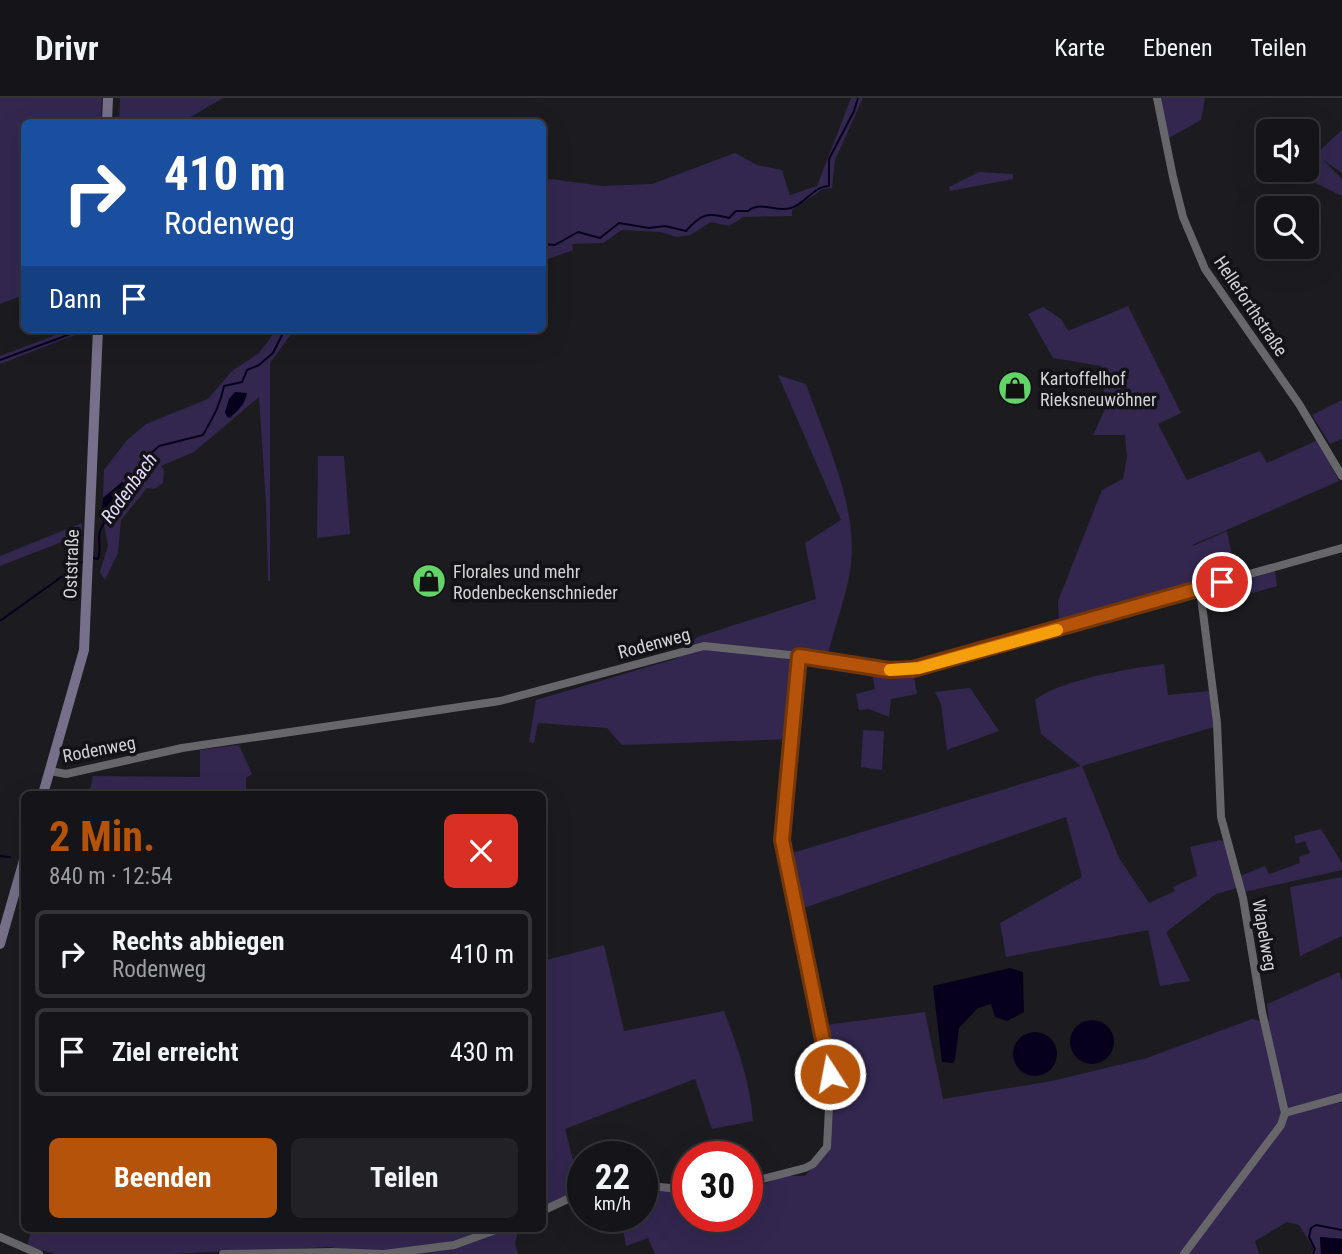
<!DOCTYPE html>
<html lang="de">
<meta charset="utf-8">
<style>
body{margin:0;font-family:"Roboto Condensed",sans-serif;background:#222125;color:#f1f3f6;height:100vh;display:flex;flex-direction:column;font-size:26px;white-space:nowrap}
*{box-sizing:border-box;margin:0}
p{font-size:23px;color:#9d9ea2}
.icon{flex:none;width:38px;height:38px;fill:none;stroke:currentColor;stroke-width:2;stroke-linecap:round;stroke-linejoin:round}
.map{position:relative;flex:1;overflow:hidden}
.panel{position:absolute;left:21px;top:693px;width:525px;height:441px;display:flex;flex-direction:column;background:#151418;border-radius:10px;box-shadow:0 7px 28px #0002,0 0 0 2px #343337}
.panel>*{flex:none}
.top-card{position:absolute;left:21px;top:21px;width:525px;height:214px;border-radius:10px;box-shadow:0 7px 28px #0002,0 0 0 2px #343337;background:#1a4fa0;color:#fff;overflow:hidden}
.fabs{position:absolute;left:1256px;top:21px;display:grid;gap:14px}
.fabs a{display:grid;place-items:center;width:63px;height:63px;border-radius:10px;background:#151418;box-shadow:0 7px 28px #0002,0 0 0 2px #343337;font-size:35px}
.speed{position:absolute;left:567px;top:1043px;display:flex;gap:14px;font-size:35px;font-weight:700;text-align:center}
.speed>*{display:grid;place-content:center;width:91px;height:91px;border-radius:50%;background:#151418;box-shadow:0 7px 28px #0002,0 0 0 2px #343337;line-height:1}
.speed small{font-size:18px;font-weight:400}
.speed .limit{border:10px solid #d22;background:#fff;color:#111}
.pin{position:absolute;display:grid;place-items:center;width:60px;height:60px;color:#fff;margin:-30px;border:4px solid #fff;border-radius:50%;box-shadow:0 2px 7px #0007}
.me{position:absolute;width:77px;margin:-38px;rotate:349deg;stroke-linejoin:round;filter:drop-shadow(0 0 5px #0008)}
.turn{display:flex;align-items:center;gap:24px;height:147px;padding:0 28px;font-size:32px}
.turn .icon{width:91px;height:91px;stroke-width:2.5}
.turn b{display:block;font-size:49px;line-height:60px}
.then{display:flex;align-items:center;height:66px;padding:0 28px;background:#0003;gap:14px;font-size:26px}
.round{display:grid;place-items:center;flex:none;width:74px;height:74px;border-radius:10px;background:#222125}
.headline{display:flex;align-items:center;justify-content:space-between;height:119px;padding:0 28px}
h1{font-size:42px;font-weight:700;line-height:52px;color:#b45309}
.action{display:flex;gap:14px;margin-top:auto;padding:14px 28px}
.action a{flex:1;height:80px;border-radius:10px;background:#b45309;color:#fff;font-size:28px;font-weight:700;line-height:80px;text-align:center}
.action a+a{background:#222125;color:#f1f3f6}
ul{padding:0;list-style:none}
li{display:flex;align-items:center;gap:21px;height:88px;margin:0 14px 10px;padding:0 14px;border:4px solid #343337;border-radius:10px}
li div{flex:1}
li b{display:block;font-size:26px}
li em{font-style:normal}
header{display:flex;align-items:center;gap:42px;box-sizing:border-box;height:98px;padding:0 35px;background:#151418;border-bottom:2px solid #343337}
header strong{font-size:33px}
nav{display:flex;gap:38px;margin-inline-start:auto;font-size:24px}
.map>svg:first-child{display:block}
</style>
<header>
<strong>Drivr</strong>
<nav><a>Karte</a><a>Ebenen</a><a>Teilen</a></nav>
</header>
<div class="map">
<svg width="1342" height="1156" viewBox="0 0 1342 1156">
<rect width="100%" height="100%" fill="#1c1b20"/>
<!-- green -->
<g fill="#332750">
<path d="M0 0H102L101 24H24V197L0 206Z"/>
<path d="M120 0H223L182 24H119Z"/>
<path d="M851 0H863L835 62 832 90 823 91 792 112V118L743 119 729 128 711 124 690 137 677 139 661 134 622 132 603 145 572 146 573 152 543 163V80L603 88 652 86 735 55 757 67 782 72 790 97 817 88Z"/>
<path d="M1160 0H1205L1201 22 1169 40Z"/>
<path d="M1342 32V75L1322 61 1342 81V98L1299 77 1287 81 1281 72H1307V49L1316 56Z"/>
<path d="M979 74 1013 76V81L950 93 949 89Z"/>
<path d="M1128 208 1181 315 1158 326 1187 382 1260 353 1267 365 1318 342 1339 383 1192 447 1193 448 1227 433 1235 472 1064 525 1059 522 1058 503 1102 392 1123 381 1127 359 1125 337H1093L1106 309 1101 268 1053 260 1028 216 1043 209 1061 221 1068 233Z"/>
<path d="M72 231H90L0 266V258Z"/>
<path d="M277 231H295L270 265V483H268L266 404 259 299 194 354 161 368 164 372 163 385 154 391 147 390 121 422 118 455 105 482 100 474 108 447 104 427 123 396 122 384 103 400 104 372 127 342 146 326 208 301 232 273 259 255Z"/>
<path d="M778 277 806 286C826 343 860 412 850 474 845 502 834 530 828 557L796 552 790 641 622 647 607 630 538 625 534 645 529 644 536 602 678 560 697 539 816 501 805 445 841 422Z"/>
<path d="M1342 302V341L1330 346 1312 317Z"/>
<path d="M318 358H344L350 436 317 440Z"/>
<path d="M82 425V436L0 468V458Z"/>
<path d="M1275 473 1277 488 1204 509 1203 495Z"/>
<path d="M1164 566 1168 597 1209 593 1214 629 1082 668 1119 760 1149 805 1175 793 1173 789 1197 778 1190 749 1220 742 1225 744 1237 790 1216 796 1166 834 1190 883 1160 888 1148 832 1006 859 1000 825 1082 779 1066 719 801 811 789 756 1081 668 1041 636 1035 602C1060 582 1131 570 1164 566Z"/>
<path d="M872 574H913L917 596 891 601 889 619 869 611 859 612 856 596 875 591Z"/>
<path d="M970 590 999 633 947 652 941 606 935 594Z"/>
<path d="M863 632 884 633 882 672 861 669Z"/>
<path d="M239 647 252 676 246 680V696H89L93 678 200 679V652Z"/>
<path d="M1321 731 1342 765V772L1244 794 1240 778 1265 768 1269 776 1300 765 1299 759 1310 755 1305 743 1296 746 1294 738Z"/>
<path d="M1342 779V838L1300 858 1290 789Z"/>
<path d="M604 847 624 933 724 913C738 950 750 984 753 1023L712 1031 695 981 565 1031 581 1092 543 1111V863Z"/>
<path d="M1339 874 1342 883V1141L1320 1139 1321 1156H1311L1314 1151 1299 1127 1287 1124 1255 1143 1259 1156H655L648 1140 626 1148 620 1118H642V1090L656 1089 688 1097V1118H747V1094L783 1078H805L829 1051 836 990 826 927 925 914 943 1001 1052 983 1147 960 1252 921 1260 923 1261 925 1269 922 1267 906Z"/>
<path d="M32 1130 519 1131 515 1145 518 1156H340L332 1149 169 1156H56L27 1148Z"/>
</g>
<!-- water -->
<g fill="#07001d">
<path d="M235 294 247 295C245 307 238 312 230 320L227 319 225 314 229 301Z"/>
<path d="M122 384 127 386V393L104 427 102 419 103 400Z"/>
<path d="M1010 870 1023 874 1024 914 1007 923 995 919 991 906 978 910 959 930 955 962 953 965 942 964 933 888Z"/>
<circle cx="1092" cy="944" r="22"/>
<circle cx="1035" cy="956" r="22"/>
<path d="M1320 1139 1342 1141V1156H1321Z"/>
</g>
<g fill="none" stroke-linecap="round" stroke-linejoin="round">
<!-- stream -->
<g stroke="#07001d" stroke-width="2">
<path d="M542 146 555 147 578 134 600 140 619 125 649 130 665 128 686 133C701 116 707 114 729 120L736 113H748C761 102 776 115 791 110 805 106 814 88 829 88V61L854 13 858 0"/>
<path d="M0 262 84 231"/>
<path d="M127 391 141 374 147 359 159 348 203 337C213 319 220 308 224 288L242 284 247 272 259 267 273 255 285 231"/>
<path d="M93 460 98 461C103 446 94 439 104 425"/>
<path d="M0 523 85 462"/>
<path d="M0 758 10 759"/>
<path d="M1313 1156 1315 1151 1309 1139 1311 1130 1316 1127 1342 1132"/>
</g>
<!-- minor -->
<g stroke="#67666b" stroke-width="8">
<path d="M1157 0 1173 79 1183 119 1205 171 1299 306 1342 378"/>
<path d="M50 673 66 676 182 650 500 603 704 548 799 558 889 572 913 571 1342 450"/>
<path d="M1285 1015 1342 999"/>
<path d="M747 1085 805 1070 813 1066 827 1049 830 991V976L782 742 799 558"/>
<path d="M642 1087 688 1092"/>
<path d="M542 1113 583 1094"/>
<path d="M0 1139 39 1156"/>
<path d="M223 1156 332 1154 384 1156 454 1147 501 1130"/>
<path d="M1184 1156 1281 1027 1285 1015 1262 914 1243 800 1221 719 1217 625 1200 491"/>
</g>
<!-- secondary -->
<g stroke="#76708a" stroke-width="10">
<path d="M107 24 108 0"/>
<path d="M43 696 84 552 98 231"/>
<path d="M0 846 24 762"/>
</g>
</g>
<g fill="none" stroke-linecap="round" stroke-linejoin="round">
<!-- route casing -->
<g stroke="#753606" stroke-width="18">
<path id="route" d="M830 976 782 742 799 558 889 572 913 571 1222 484"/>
</g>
<!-- route -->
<use href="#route" stroke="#b45309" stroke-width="12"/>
<!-- slow -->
<path stroke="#f59e0b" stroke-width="12" d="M890 572 919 570 1057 532"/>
</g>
<!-- icons -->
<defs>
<g id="shop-disc" transform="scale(1.75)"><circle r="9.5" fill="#63d468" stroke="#131216"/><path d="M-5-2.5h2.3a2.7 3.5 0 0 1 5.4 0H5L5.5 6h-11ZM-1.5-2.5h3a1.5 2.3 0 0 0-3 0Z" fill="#111"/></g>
</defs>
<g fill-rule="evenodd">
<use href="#shop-disc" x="1015" y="290"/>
<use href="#shop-disc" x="429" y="483"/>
</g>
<g text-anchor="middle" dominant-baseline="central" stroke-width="7" stroke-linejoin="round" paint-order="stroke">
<!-- street labels -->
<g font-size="18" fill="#d3d3d6" stroke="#131216">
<text transform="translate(1251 208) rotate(56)">Helleforthstraße</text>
<text transform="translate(71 466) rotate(-88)">Oststraße</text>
<text transform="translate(654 545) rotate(-15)">Rodenweg</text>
<text transform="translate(99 651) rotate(-11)">Rodenweg</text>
<text transform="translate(1265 837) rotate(80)">Wapelweg</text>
</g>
<!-- poi labels -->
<g font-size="18" fill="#d3d3d6" stroke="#131216" text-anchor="start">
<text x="1040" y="280">Kartoffelhof<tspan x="1040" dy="21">Rieksneuwöhner</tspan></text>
<text x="453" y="473">Florales und mehr<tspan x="453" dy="21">Rodenbeckenschnieder</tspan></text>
</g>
<!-- water labels -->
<g font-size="19" font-style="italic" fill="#e2dbfc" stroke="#131216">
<text transform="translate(129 390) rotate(-54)">Rodenbach</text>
</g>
</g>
</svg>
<div class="fabs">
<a><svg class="icon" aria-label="sound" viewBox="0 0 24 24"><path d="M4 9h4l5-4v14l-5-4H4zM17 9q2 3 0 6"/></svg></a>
<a><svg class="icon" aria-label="search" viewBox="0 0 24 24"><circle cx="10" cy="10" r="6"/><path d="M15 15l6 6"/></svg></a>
</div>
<div class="speed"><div>22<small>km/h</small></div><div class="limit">30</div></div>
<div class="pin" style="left:1222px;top:484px;background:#d93025"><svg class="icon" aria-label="arrive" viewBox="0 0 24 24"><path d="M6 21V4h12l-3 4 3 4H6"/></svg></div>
<svg class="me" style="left:830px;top:976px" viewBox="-20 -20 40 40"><circle r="17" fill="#b45309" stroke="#fff" stroke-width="3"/><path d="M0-11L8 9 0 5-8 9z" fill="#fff"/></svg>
<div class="top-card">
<div class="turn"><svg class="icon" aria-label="right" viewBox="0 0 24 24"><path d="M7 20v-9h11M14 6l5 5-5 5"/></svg><div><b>410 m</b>Rodenweg</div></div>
<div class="then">Dann<svg class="icon" aria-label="arrive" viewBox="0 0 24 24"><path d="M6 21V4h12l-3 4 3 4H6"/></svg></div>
</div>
<section class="panel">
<div class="headline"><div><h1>2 Min.</h1><p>840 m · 12:54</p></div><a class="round" style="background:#d93025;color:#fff"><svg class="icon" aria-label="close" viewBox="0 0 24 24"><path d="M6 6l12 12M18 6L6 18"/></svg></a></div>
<ul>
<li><svg class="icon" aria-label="right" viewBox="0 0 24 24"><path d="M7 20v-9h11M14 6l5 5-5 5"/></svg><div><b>Rechts abbiegen</b><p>Rodenweg</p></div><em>410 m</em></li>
<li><svg class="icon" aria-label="arrive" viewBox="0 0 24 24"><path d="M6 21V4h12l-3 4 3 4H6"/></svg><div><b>Ziel erreicht</b></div><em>430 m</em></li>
</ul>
<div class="action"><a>Beenden</a><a>Teilen</a></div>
</section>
</div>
